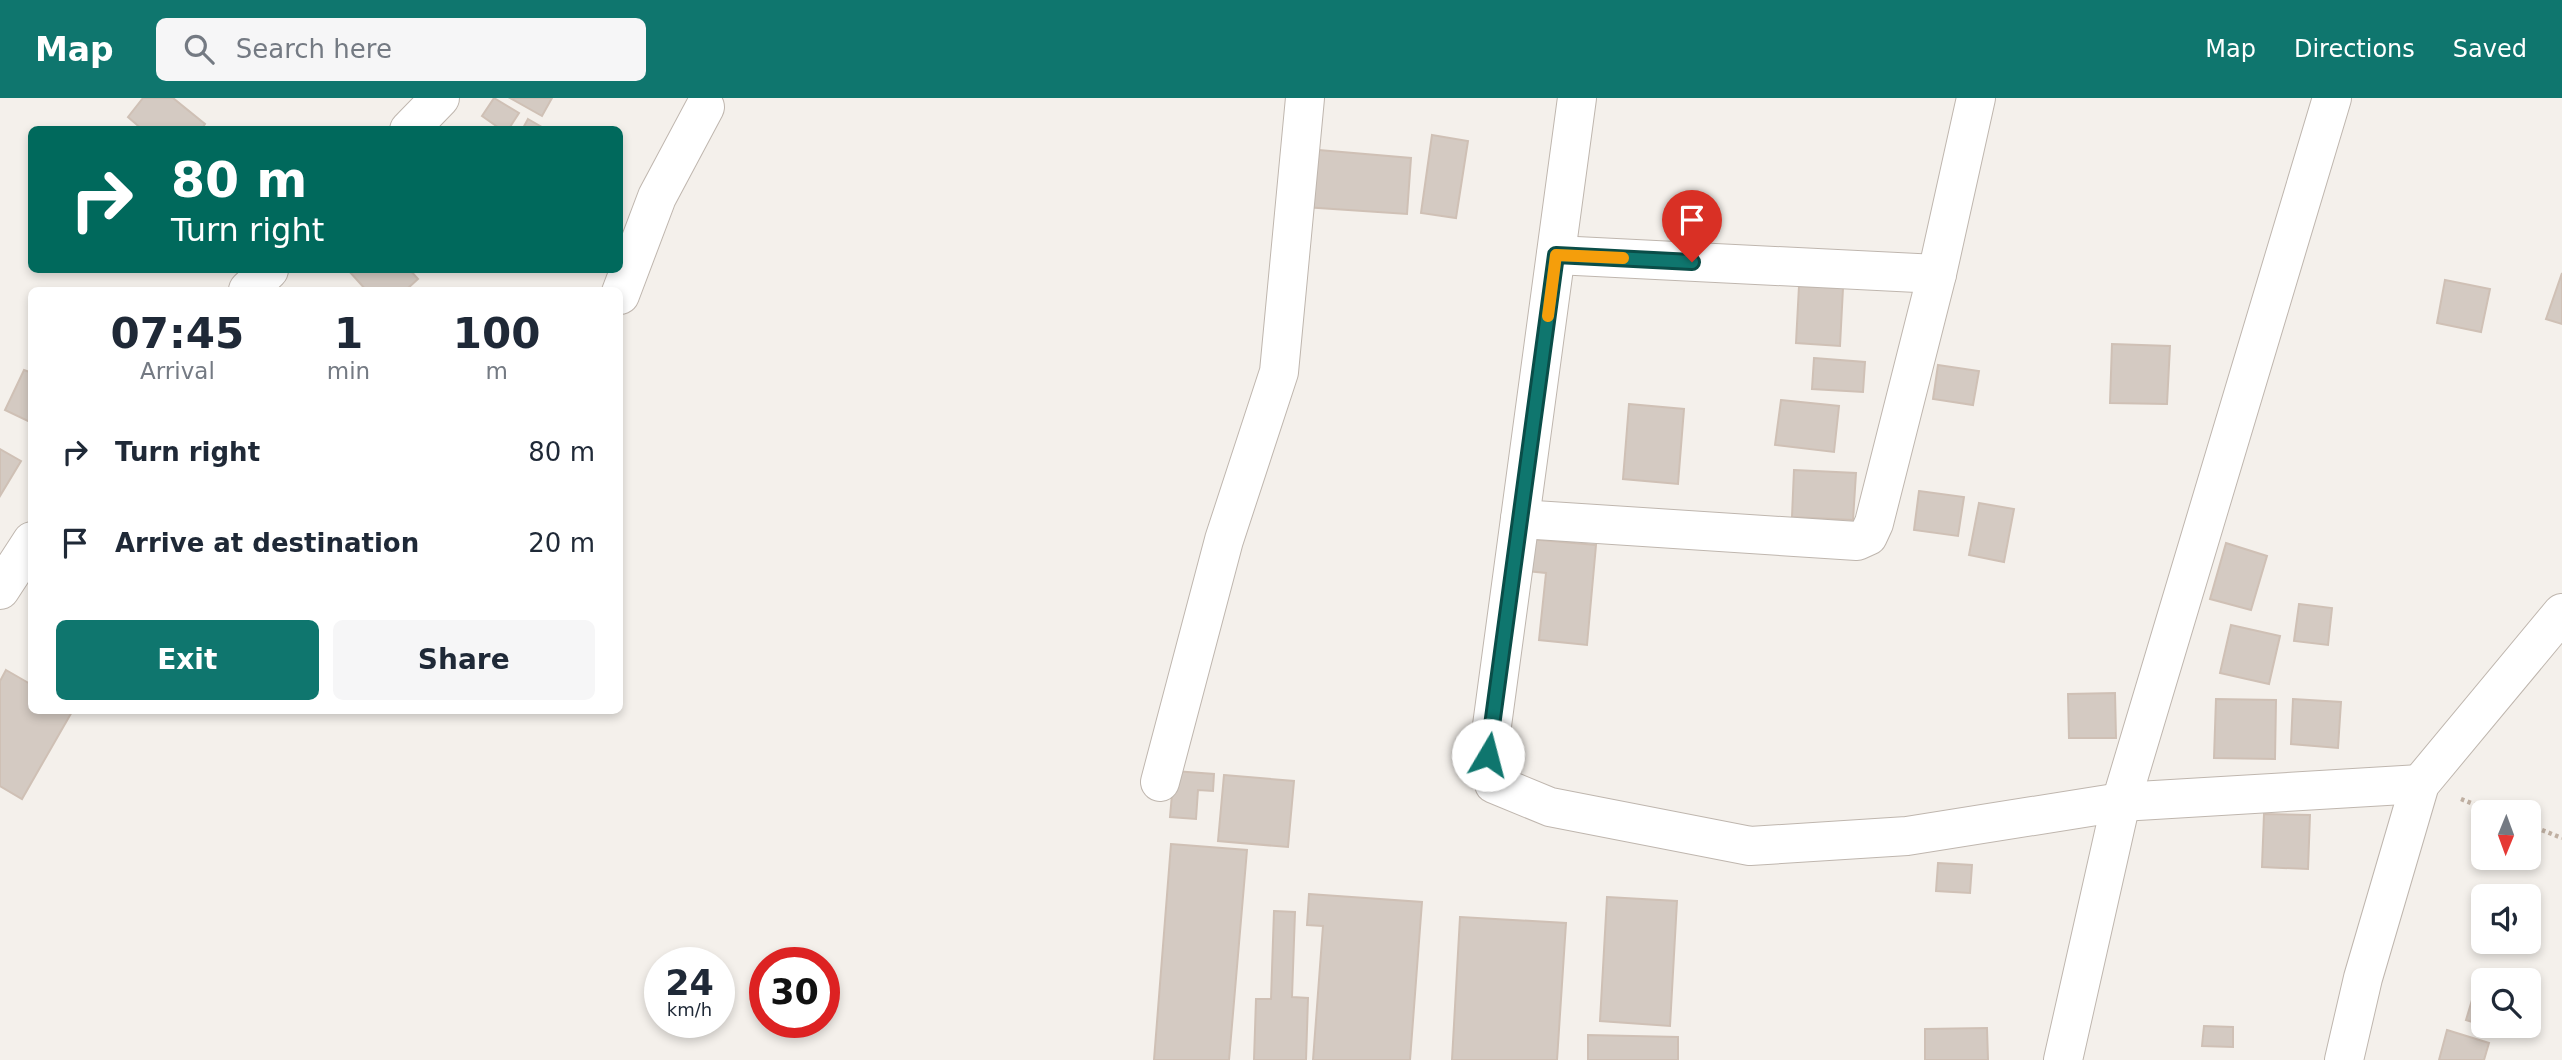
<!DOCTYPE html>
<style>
body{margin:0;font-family:"DejaVu Sans",sans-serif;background:#f6f6f7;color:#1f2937;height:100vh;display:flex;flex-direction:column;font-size:26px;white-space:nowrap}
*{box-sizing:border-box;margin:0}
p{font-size:23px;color:#747a83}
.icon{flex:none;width:38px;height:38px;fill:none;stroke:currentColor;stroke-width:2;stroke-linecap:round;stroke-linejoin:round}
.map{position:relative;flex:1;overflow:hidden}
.side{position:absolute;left:28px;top:189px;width:595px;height:427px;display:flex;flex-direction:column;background:#fff;border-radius:10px;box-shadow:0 4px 10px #0003}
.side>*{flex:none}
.hud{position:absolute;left:28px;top:28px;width:595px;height:147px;border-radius:10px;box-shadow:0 4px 10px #0003;background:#00695c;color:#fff;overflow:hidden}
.needle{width:46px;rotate:181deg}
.fabs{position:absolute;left:2471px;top:702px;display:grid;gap:14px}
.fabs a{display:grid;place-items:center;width:70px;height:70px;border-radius:10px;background:#fff;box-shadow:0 4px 10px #0003;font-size:35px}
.speed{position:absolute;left:644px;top:849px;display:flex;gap:14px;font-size:35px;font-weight:700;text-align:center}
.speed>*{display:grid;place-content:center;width:91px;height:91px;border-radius:50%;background:#fff;box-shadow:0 4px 10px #0003;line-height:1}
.speed small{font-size:18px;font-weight:400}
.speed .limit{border:10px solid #d22;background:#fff;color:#111}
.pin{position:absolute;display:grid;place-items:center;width:60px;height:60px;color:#fff;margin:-72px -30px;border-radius:50% 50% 50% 0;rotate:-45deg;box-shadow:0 0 7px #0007}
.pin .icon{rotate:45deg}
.me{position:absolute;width:77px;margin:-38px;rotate:8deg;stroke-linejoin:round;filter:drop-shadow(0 0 5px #0008)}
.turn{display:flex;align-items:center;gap:24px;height:147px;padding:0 28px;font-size:32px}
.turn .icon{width:91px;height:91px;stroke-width:2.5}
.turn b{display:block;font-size:49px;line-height:60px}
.eta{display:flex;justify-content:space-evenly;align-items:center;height:119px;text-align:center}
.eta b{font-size:42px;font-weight:800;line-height:49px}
.action{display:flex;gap:14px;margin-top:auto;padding:14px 28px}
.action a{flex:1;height:80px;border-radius:10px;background:#0f766e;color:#fff;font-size:28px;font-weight:800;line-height:80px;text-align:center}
.action a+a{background:#f6f6f7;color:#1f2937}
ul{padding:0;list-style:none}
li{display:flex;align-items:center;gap:21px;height:91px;padding:0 28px}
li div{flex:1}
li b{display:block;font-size:26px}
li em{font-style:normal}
header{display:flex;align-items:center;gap:42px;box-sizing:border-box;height:98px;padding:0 35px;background:#0f766e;color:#fff}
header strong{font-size:33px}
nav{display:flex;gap:38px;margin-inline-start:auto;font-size:24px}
.search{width:490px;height:63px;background:#f6f6f7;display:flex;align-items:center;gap:18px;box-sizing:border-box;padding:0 24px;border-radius:10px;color:#747a83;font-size:26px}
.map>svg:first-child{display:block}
</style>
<header>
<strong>Map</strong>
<div class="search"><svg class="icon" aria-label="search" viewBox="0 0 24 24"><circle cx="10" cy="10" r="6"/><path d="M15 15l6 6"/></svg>Search here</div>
<nav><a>Map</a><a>Directions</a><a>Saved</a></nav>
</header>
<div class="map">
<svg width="2562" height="962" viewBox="0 0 2562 962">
<rect width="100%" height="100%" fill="#f4f0eb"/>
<!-- building -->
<g fill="#d4cac2" stroke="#cfc0b5" stroke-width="2">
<path d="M143 0H173L205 26 201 32H143L128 19Z"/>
<path d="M494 0 519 15 508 32H502L482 18Z"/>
<path d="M510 0H552L542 18Z"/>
<path d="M528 21 547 32H522Z"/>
<path d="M1432 37 1468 43 1456 120 1421 115Z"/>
<path d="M1307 51 1411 60 1407 116 1304 109Z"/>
<path d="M348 172H410L418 181 406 192H366Z"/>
<path d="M2562 175V226L2546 221Z"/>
<path d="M2445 182 2490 191 2481 234 2437 225Z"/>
<path d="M1799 188 1843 190 1840 248 1796 245Z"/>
<path d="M2112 246 2170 248 2167 306 2110 305Z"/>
<path d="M1814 260 1865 264 1863 294 1812 291Z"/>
<path d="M1938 267 1979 273 1973 307 1933 301Z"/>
<path d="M24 272 32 275V325L5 312Z"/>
<path d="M1781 302 1839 308 1834 354 1775 347Z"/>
<path d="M1629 306 1684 311 1678 386 1623 381Z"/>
<path d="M0 351 21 363 0 398Z"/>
<path d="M1794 372 1856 375 1853 422 1792 419Z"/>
<path d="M1919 393 1964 399 1958 438 1914 432Z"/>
<path d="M1979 405 2014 411 2004 464 1969 457Z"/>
<path d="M1529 441 1596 447 1587 547 1539 542 1546 475 1527 473Z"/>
<path d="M2226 445 2267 458 2251 512 2210 501Z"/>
<path d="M2299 506 2332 510 2328 547 2294 543Z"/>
<path d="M2231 527 2280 538 2269 586 2220 575Z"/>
<path d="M6 572 32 587V612H73L22 701 0 688V583Z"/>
<path d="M2115 595 2116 640H2069L2068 596Z"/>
<path d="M2216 601 2276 602 2275 661 2214 660Z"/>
<path d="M2293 601 2341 604 2338 650 2291 646Z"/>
<path d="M1174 673 1214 676 1213 693 1198 692 1196 721 1170 719Z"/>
<path d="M1224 677 1294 683 1288 749 1218 743Z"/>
<path d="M2264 716 2310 717 2308 771 2262 769Z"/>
<path d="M1171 746 1247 752 1229 962H1154Z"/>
<path d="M1938 765 1972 767 1970 795 1936 793Z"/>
<path d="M1309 796 1422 804 1410 962H1313L1323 828 1307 827Z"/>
<path d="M1607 799 1677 803 1670 928 1600 923Z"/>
<path d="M1274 813 1295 814 1292 899 1308 900 1306 962H1254L1256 901H1271Z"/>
<path d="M1460 819 1566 825 1557 962H1452Z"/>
<path d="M2475 892 2483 895V928H2504L2502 933 2466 922Z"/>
<path d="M2204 928 2233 929V949L2202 948Z"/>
<path d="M1987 930 1988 962H1925V931Z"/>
<path d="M2447 932 2489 945 2484 962H2439Z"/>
<path d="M1588 937 1678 939V962H1588Z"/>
</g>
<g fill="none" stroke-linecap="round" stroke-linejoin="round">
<!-- minor casing -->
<g stroke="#bfb6ae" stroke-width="40">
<g id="minor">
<path d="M1577 0 1488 657 1494 686 1550 709 1750 748 1907 738 2121 704 2420 686"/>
<path d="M409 32 440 0"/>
<path d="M1556 157 1937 176"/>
<path d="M248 192 269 172"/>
<path d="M620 197 657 99 705 9"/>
<path d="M1520 421 1857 443 1868 438 1874 425 1937 176 1976 0"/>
<path d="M0 492 32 443"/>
<path d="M1160 684 1224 442 1279 274 1305 0"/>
<path d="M2063 962 2121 704 2332 0"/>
<path d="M2344 962 2363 880 2420 686 2562 515"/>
</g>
</g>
<!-- path -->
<g stroke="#bfafa1" stroke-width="4.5" stroke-dasharray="3.5 3.5" stroke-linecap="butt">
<path d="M2461 701 2494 714"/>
<path d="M2529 727 2562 740"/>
</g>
<!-- minor -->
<use href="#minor" stroke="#fff" stroke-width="38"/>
</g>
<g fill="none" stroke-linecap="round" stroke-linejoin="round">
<!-- route casing -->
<g stroke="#0a4d48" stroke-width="18">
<path id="route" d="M1488 657 1556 157 1692 164"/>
</g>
<!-- route -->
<use href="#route" stroke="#0f766e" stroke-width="12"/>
<!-- slow -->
<path stroke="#f59e0b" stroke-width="12" d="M1548 218 1556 157 1623 160"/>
</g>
</svg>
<div class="fabs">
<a><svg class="needle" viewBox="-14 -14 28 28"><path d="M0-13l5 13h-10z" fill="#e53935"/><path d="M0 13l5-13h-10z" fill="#747a83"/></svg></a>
<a><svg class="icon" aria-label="sound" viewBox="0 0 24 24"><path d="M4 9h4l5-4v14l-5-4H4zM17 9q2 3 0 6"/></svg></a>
<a><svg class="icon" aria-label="search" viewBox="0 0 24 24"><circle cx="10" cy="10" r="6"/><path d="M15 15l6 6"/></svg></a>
</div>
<div class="speed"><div>24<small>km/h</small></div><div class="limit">30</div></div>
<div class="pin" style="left:1692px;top:164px;background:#d93025"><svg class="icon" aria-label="arrive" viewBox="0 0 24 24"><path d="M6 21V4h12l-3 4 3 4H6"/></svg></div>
<svg class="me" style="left:1488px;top:657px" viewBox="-20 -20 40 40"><circle r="19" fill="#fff"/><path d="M0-13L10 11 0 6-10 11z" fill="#0f766e"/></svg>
<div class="hud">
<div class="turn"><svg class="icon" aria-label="right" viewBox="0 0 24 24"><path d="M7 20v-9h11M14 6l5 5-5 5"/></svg><div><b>80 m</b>Turn right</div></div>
</div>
<section class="side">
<div class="eta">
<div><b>07:45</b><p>Arrival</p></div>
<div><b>1</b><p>min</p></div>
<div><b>100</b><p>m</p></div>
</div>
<ul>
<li><svg class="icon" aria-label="right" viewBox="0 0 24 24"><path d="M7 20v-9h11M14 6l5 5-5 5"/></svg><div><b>Turn right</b></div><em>80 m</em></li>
<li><svg class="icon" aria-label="arrive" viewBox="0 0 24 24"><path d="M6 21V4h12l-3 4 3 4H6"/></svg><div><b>Arrive at destination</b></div><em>20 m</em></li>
</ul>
<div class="action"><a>Exit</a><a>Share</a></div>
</section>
</div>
